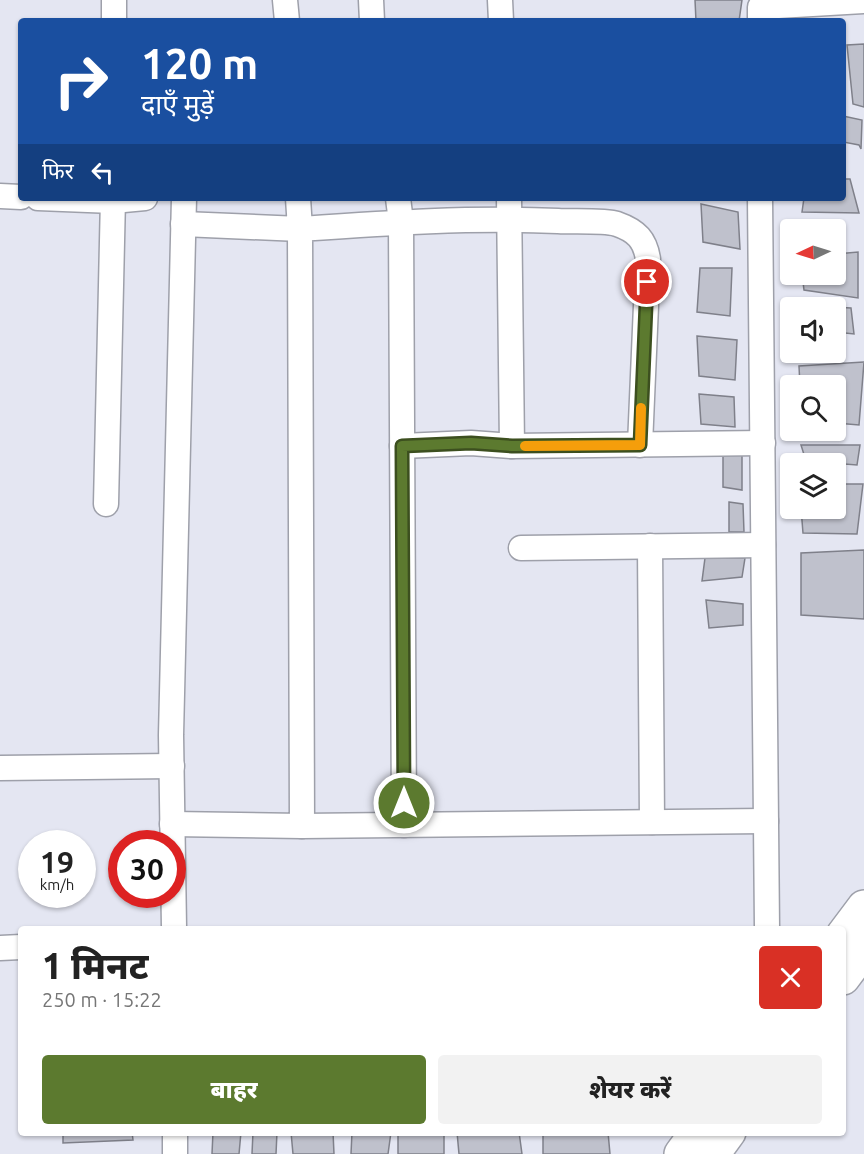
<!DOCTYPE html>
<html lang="hi">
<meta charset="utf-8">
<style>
body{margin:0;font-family:Ubuntu,"Noto Sans Devanagari",sans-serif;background:#f2f2f2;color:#222;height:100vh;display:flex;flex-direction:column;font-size:22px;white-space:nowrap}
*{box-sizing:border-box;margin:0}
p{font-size:20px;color:#767676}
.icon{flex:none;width:33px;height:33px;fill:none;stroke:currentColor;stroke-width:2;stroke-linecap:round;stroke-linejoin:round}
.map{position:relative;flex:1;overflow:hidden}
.panel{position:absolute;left:18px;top:926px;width:828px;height:210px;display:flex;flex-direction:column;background:#fff;border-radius:6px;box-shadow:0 2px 4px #0004}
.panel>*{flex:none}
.banner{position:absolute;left:18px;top:18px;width:828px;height:183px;border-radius:6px;box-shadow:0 2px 4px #0004;background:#1a4fa0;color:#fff;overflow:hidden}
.needle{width:39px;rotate:266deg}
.fabs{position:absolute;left:780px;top:219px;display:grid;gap:12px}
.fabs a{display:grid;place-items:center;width:66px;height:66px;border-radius:6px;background:#fff;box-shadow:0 2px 4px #0004;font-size:30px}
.speed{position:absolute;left:18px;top:830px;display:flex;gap:12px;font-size:30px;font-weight:700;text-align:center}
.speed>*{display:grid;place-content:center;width:78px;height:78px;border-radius:50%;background:#fff;box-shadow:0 2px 4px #0004;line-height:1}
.speed small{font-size:15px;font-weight:400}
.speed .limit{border:9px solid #d22;background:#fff;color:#111}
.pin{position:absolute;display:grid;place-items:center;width:51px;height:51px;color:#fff;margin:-26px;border:3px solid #fff;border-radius:50%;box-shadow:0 2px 6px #0007}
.me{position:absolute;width:66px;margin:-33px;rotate:0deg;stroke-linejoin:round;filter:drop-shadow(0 0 4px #0008)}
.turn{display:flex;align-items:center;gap:21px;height:126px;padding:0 24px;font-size:27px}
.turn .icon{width:78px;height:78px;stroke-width:2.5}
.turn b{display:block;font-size:42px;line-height:51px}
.then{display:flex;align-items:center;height:57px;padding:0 24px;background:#0003;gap:12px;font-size:22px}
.round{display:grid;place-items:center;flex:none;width:63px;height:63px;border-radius:6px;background:#f2f2f2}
.headline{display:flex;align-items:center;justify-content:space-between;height:102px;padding:0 24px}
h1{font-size:36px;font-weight:800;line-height:45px}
.cta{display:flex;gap:12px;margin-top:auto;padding:12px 24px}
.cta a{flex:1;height:69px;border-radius:6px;background:#5c7a2f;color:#fff;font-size:24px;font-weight:800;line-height:69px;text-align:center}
.cta a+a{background:#f2f2f2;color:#222}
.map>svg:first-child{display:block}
</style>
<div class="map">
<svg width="864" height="1154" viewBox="0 0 864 1154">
<rect width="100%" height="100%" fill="#e4e6f2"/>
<!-- building -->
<g fill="#bfc1cc" stroke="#7f808a" stroke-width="1.5">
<path d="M695 0H742L739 21H696Z"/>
<path d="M864 44V107L853 104 847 45Z"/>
<path d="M843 116 862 120 861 149 859 145 843 142Z"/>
<path d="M843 179H850L859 213 802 212 804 198H843Z"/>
<path d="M701 204 738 212 740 249 703 242Z"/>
<path d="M858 252V298L804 290 802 274H836V254Z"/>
<path d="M700 268H732L730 316 697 312Z"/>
<path d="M793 305 851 308 854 334 836 332V308H794Z"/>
<path d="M697 336 737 340 735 380 699 376Z"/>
<path d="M864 362 859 425 836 423V386H800L799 366Z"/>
<path d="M699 394 734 397 735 427 701 424Z"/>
<path d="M801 445H860L857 465 806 461Z"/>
<path d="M742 453V490L723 487V455Z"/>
<path d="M836 484H863L857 534 803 533 801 508H836Z"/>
<path d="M729 502 743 504 744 532H729Z"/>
<path d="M864 550V619L801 615V553Z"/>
<path d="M705 558H745L742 577 702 581Z"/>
<path d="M706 600 743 604V625L709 628Z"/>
<path d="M63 1132H132L133 1140 63 1143Z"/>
<path d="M213 1132H241L239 1154H212Z"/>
<path d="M253 1132H277L276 1154H252Z"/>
<path d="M291 1132H333L334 1154H293Z"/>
<path d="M352 1132H391L388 1154H351Z"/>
<rect x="398" y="1132" width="46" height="22"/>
<path d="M457 1132H519L522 1154H459Z"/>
<path d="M543 1132H608L610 1154H543Z"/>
</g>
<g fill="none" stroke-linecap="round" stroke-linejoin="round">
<!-- street casing -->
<g stroke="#9ea0aa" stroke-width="27">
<g id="street">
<path d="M285 0 287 21"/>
<path d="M371 0 372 21"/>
<path d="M500 0 501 21"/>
<path d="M114 21V0"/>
<path d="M760 21V7L864 1"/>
<path d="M0 196 21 197"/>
<path d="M38 198 113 201 145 198"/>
<path d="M398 198 401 222 404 825"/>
<path d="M509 198 512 446"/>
<path d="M760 198 767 928"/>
<path d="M183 224 300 229 298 198"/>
<path d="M402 446 471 443 512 446 763 443"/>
<path d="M106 504 113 198"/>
<path d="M650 546 652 822"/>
<path d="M521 548 763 545"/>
<path d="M0 768 172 766"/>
<path d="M172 824 302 826 300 229C386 223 471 217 558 221 573 222 604 220 617 224 637 231 645 240 648 259L640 445"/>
<path d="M302 826 766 821"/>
<path d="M174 928 171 735 184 198"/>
<path d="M0 948 21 947"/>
<path d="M175 1132V1154"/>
</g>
</g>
<!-- secondary casing -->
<g stroke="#9ea0aa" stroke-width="36">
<g id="secondary">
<path d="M843 935 864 907"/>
<path d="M843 978 864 950"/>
<path d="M681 1154 697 1132"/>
<path d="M713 1154 729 1132"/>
</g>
</g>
<!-- street -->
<use href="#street" stroke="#fff" stroke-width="24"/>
<!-- secondary -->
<use href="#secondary" stroke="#fff" stroke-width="33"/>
</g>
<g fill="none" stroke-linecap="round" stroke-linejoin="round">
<!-- route casing -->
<g stroke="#3c4f1f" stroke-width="15">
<path id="route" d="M404 803 402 446 471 443 512 446 640 445 647 282"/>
</g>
<!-- route -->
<use href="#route" stroke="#5c7a2f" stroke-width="10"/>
<!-- slow -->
<path stroke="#f59e0b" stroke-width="10" d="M525 446 640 445 641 408"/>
</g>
</svg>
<div class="fabs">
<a><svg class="needle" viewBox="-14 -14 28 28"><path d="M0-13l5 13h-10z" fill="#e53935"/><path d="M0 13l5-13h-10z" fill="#767676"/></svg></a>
<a><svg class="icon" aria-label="sound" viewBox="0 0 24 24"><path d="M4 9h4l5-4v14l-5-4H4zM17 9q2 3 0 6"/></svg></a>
<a><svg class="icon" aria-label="search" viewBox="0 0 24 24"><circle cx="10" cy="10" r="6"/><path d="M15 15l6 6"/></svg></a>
<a><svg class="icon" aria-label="layers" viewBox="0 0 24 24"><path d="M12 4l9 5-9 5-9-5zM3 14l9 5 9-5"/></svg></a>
</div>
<div class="speed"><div>19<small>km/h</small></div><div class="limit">30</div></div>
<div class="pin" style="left:647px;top:282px;background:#d93025"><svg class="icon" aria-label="arrive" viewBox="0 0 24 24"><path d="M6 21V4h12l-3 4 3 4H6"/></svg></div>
<svg class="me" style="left:404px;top:803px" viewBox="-20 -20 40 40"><circle r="17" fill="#5c7a2f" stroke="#fff" stroke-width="3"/><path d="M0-11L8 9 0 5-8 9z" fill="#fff"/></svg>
<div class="banner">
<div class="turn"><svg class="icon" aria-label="right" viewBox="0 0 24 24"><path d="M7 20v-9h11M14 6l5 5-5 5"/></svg><div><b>120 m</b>दाएँ मुड़ें</div></div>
<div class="then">फिर<svg class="icon" aria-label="left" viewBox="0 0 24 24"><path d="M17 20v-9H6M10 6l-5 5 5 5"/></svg></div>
</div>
<section class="panel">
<div class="headline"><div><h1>1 मिनट</h1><p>250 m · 15:22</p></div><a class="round" style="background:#d93025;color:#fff"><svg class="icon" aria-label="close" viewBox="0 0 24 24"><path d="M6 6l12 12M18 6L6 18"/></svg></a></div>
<div class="cta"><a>बाहर</a><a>शेयर करें</a></div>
</section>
</div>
